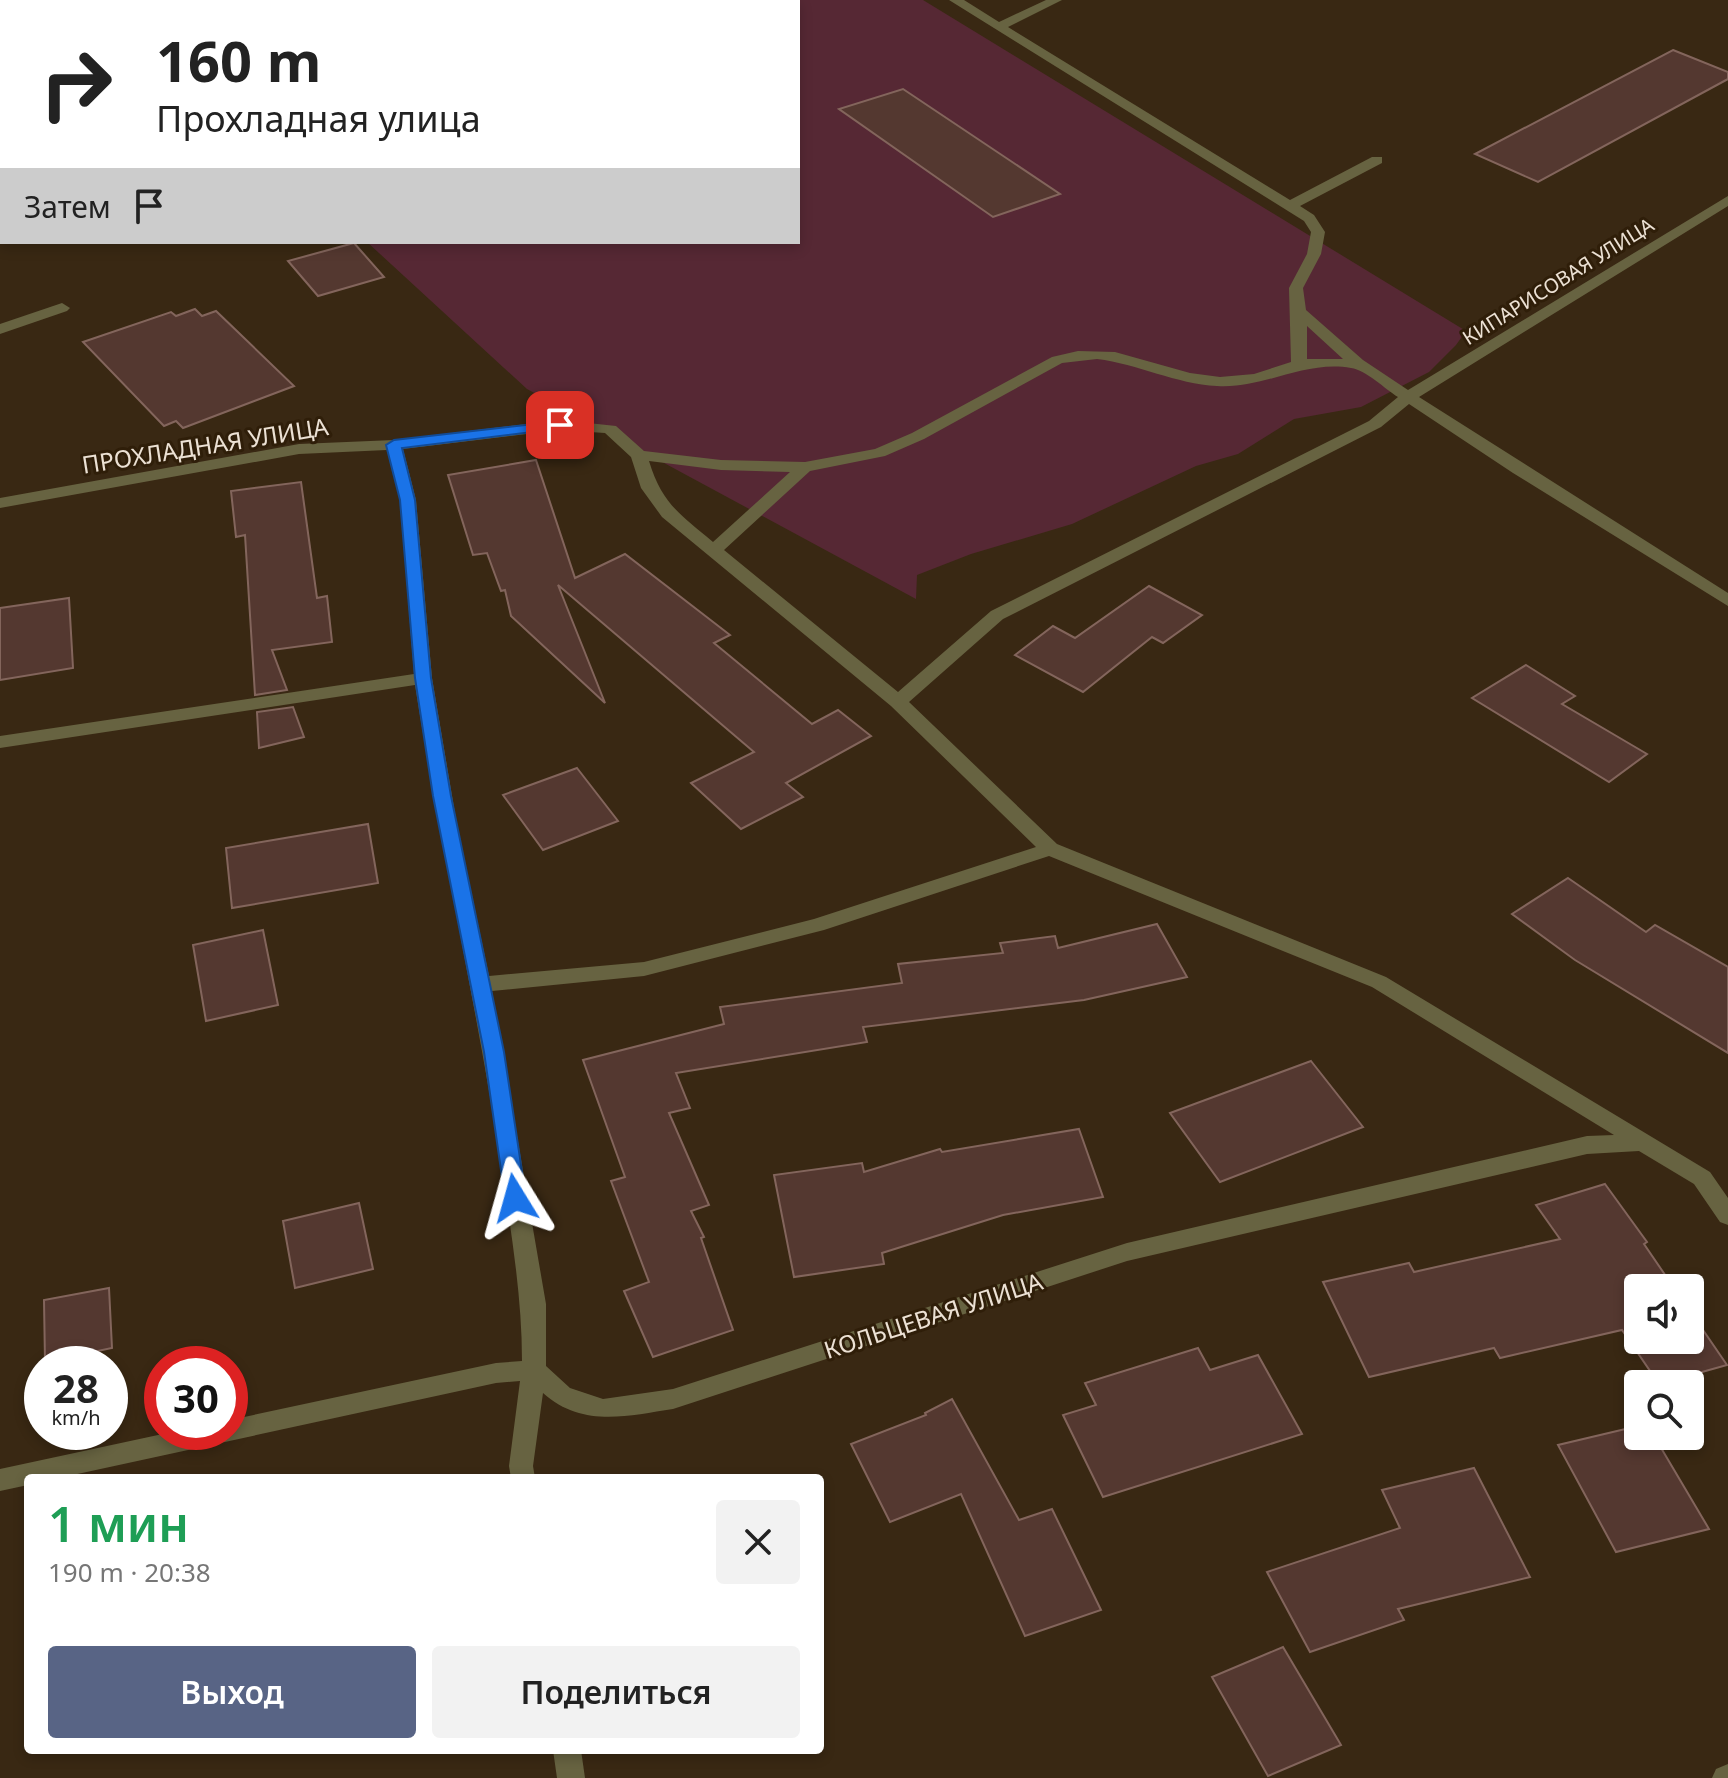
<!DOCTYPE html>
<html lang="ru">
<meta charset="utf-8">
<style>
body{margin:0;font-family:"Noto Sans",sans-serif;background:#f2f2f2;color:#222;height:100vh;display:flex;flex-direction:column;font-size:30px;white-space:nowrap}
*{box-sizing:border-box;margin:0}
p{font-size:26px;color:#767676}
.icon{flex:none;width:44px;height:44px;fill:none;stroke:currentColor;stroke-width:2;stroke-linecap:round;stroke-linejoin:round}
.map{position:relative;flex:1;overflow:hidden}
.sheet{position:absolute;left:24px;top:1474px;width:800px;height:280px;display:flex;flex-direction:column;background:#fff;border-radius:8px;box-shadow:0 4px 12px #0003}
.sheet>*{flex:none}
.top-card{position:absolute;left:0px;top:0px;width:800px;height:244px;box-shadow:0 4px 12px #0003;background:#fff;color:#222;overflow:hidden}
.fabs{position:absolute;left:1624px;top:1274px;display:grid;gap:16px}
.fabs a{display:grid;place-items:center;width:80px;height:80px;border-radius:8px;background:#fff;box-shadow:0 4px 12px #0003;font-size:40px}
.speed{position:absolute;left:24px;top:1346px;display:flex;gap:16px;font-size:40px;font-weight:700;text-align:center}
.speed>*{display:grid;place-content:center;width:104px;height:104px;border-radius:50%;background:#fff;box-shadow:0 4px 12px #0003;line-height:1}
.speed small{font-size:20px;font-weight:400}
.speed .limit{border:12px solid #d22;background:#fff;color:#111}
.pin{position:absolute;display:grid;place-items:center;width:68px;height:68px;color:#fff;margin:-34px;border-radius:16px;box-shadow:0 4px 12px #0006}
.me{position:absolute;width:88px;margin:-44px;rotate:352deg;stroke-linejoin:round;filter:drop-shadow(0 0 6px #0008)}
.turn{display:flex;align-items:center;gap:28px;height:168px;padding:0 24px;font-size:36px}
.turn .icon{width:104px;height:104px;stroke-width:2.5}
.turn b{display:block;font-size:56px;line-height:68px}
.then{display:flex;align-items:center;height:76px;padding:0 24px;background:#0003;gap:16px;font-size:30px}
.round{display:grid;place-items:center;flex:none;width:84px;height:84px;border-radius:8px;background:#f2f2f2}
.headline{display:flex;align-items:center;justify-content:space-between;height:136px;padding:0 24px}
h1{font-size:48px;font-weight:600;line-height:60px;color:#1e9e55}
.action{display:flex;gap:16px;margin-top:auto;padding:16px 24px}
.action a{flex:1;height:92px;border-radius:8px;background:#586485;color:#fff;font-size:32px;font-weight:600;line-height:92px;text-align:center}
.action a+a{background:#f2f2f2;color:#222}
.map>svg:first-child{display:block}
</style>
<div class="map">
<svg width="1728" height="1778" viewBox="0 0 1728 1778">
<rect width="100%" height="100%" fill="#392813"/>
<!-- green -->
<path fill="#562834" d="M92 0H923L1466 331 1456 345 1429 372 1361 407 1294 419 1238 454 1196 466 1072 524 971 554 917 575 916 599 527 389 367 242H798V2Z"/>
<!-- building -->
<g fill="#543830" stroke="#83655c" stroke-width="2">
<path d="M1673 50 1728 72V79L1538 182 1475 154Z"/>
<path d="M903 89 1060 194 993 217 839 109Z"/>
<path d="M354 243 384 277 318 296 288 261Z"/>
<path d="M195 309 202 316 216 311 294 386 183 428 176 421 164 426 83 342 171 312 176 316Z"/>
<path d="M536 460 575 578 625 554 730 635 714 643 812 724 838 710 871 736 786 783 803 797 741 829 691 783 754 752 558 585 605 703 511 616 505 590 501 591 487 553 473 555 448 475Z"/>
<path d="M301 482 317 598 327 596 332 642 272 650 287 690 255 695 245 535 236 537 231 491Z"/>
<path d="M1149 586 1202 615 1163 643 1152 637 1083 692 1015 655 1053 626 1075 638Z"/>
<path d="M69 598 73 668 0 680V608Z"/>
<path d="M1526 665 1575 696 1562 704 1647 754 1609 782 1472 698Z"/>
<path d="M293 707 304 737 259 748 257 712Z"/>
<path d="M577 768 618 821 543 850 503 795Z"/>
<path d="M368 824 378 883 232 908 226 848Z"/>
<path d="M1568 878 1646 932 1655 925 1728 967V1053L1575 960 1512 914Z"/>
<path d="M1157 924 1187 977 1084 1000 863 1027 867 1042 676 1073 690 1108 669 1113 709 1205 691 1211 704 1237 701 1238 733 1330 653 1357 624 1291 649 1282 611 1181 625 1177 583 1060 724 1024 720 1007 902 983 898 964 1003 953 1000 943 1055 936 1058 948Z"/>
<path d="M263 930 278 1005 206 1021 193 945Z"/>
<path d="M1311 1061 1363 1127 1220 1182 1170 1113Z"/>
<path d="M1079 1129 1103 1197 1003 1215 882 1253 884 1264 794 1277 774 1175 862 1163 864 1172 940 1149 942 1152Z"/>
<path d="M1605 1184 1647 1242 1644 1244 1674 1288H1638V1340H1690V1311L1727 1365 1659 1384 1622 1330 1500 1358 1494 1348 1369 1377 1323 1282 1409 1263 1414 1272 1560 1239 1536 1205Z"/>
<path d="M359 1203 373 1269 295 1288 283 1221Z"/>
<path d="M109 1288 112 1348 45 1362 44 1300Z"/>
<path d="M1198 1348 1210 1370 1258 1355 1302 1434 1103 1497 1063 1415 1096 1405 1085 1383Z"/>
<path d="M952 1399 1019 1520 1052 1509 1101 1610 1025 1636 961 1494 890 1522 851 1444 926 1415 925 1413Z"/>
<path d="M1638 1426V1436H1654L1709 1529 1616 1552 1558 1445Z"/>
<path d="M1474 1468 1530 1577 1398 1609 1404 1620 1310 1652 1267 1572 1400 1528 1382 1490Z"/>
<path d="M1283 1647 1341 1745 1268 1776 1212 1677Z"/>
</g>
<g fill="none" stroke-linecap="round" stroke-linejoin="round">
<!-- minor -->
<g fill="#676341" fill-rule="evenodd">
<path d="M949 0H964L999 22 1046 0H1062L1008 27 1290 200 1372 157H1382V163L1300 206 1314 215 1325 232 1321 254 1303 288 1306 310 1363 360 1408 390 1728 196V206L1419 397 1728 593V606L1513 473 1409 404 1381 427 1003 619 909 702 1057 844 1386 977 1710 1172 1728 1198V1225L1720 1222 1694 1184 1639 1151 1587 1154 1127 1261 673 1409C627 1416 582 1428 543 1393L533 1466 535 1478H511L509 1466 520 1381 496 1383 59 1478H28V1485L0 1491V1469L172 1432H230V1420L496 1363 522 1361C522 1290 509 1221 499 1150 474 995 440 841 415 685L0 748V736L414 674 400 500 387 450 299 454 0 508V498L299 444 394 440 560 420 616 426 644 451 721 460 805 462 875 449 912 433 1052 357 1078 351 1115 352 1190 373 1220 377 1254 374 1291 362 1289 288 1307 254 1311 232 1304 221ZM1307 326 1343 359H1307ZM1097 359C1138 364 1176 384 1217 386 1264 389 1304 360 1351 368 1366 370 1385 389 1398 397L1369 421 991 611 898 692 724 550 810 471 885 456 924 439 1062 363ZM560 430 605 433 631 457 641 488 662 517 891 706 1036 847 814 919 644 962 489 976 457 825 432 678 416 500 403 449ZM649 461 721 470 790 472 713 542C680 514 662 504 649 461ZM1049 856 1372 987 1614 1135 1587 1136 1127 1243 673 1389 603 1399 570 1388 546 1366V1304L492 991 644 976 824 930Z"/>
<path d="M62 303 70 308 67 311 0 334V324Z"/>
<path d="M553 1750H581L585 1778H557Z"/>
<path d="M1728 1764V1778H1712L1716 1769Z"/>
</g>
</g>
<!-- route -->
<path fill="#1a73e8" stroke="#114b97" stroke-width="2" d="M560 421 565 422V428L402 448 415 500 431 678 451 796 504 1052 526 1198 523 1204H508L505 1198 484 1052 433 796 415 678 400 500 386 445 394 440Z"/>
<g text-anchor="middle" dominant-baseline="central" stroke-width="6" stroke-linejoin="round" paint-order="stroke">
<!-- far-street labels -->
<g font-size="20" fill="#ece1d4" stroke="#2f1e09">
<text transform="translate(1558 281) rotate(-32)">КИПАРИСОВАЯ УЛИЦА</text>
</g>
<!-- street labels -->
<g font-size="24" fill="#ece1d4" stroke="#2f1e09">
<text transform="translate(205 445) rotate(-9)">ПРОХЛАДНАЯ УЛИЦА</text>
<text transform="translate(933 1315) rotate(-18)">КОЛЬЦЕВАЯ УЛИЦА</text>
</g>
</g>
</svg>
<div class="fabs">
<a><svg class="icon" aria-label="sound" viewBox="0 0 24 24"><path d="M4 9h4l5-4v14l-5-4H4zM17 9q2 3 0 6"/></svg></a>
<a><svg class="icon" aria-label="search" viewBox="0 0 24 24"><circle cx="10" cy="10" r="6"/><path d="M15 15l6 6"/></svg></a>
</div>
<div class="speed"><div>28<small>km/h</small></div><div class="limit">30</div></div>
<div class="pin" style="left:560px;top:425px;background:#d93025"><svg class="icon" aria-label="arrive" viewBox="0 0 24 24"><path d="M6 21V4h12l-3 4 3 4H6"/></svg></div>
<svg class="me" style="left:515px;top:1198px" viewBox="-20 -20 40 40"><path d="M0-17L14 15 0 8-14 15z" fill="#1a73e8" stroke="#fff" stroke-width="4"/></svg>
<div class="top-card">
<div class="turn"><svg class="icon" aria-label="right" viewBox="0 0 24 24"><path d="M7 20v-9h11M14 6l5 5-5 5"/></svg><div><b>160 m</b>Прохладная улица</div></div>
<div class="then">Затем<svg class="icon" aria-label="arrive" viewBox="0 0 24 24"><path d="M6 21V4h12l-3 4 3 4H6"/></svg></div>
</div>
<section class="sheet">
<div class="headline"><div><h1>1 мин</h1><p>190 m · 20:38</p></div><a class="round"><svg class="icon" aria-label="close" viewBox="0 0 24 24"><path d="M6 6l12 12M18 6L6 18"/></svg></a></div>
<div class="action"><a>Выход</a><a>Поделиться</a></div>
</section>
</div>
